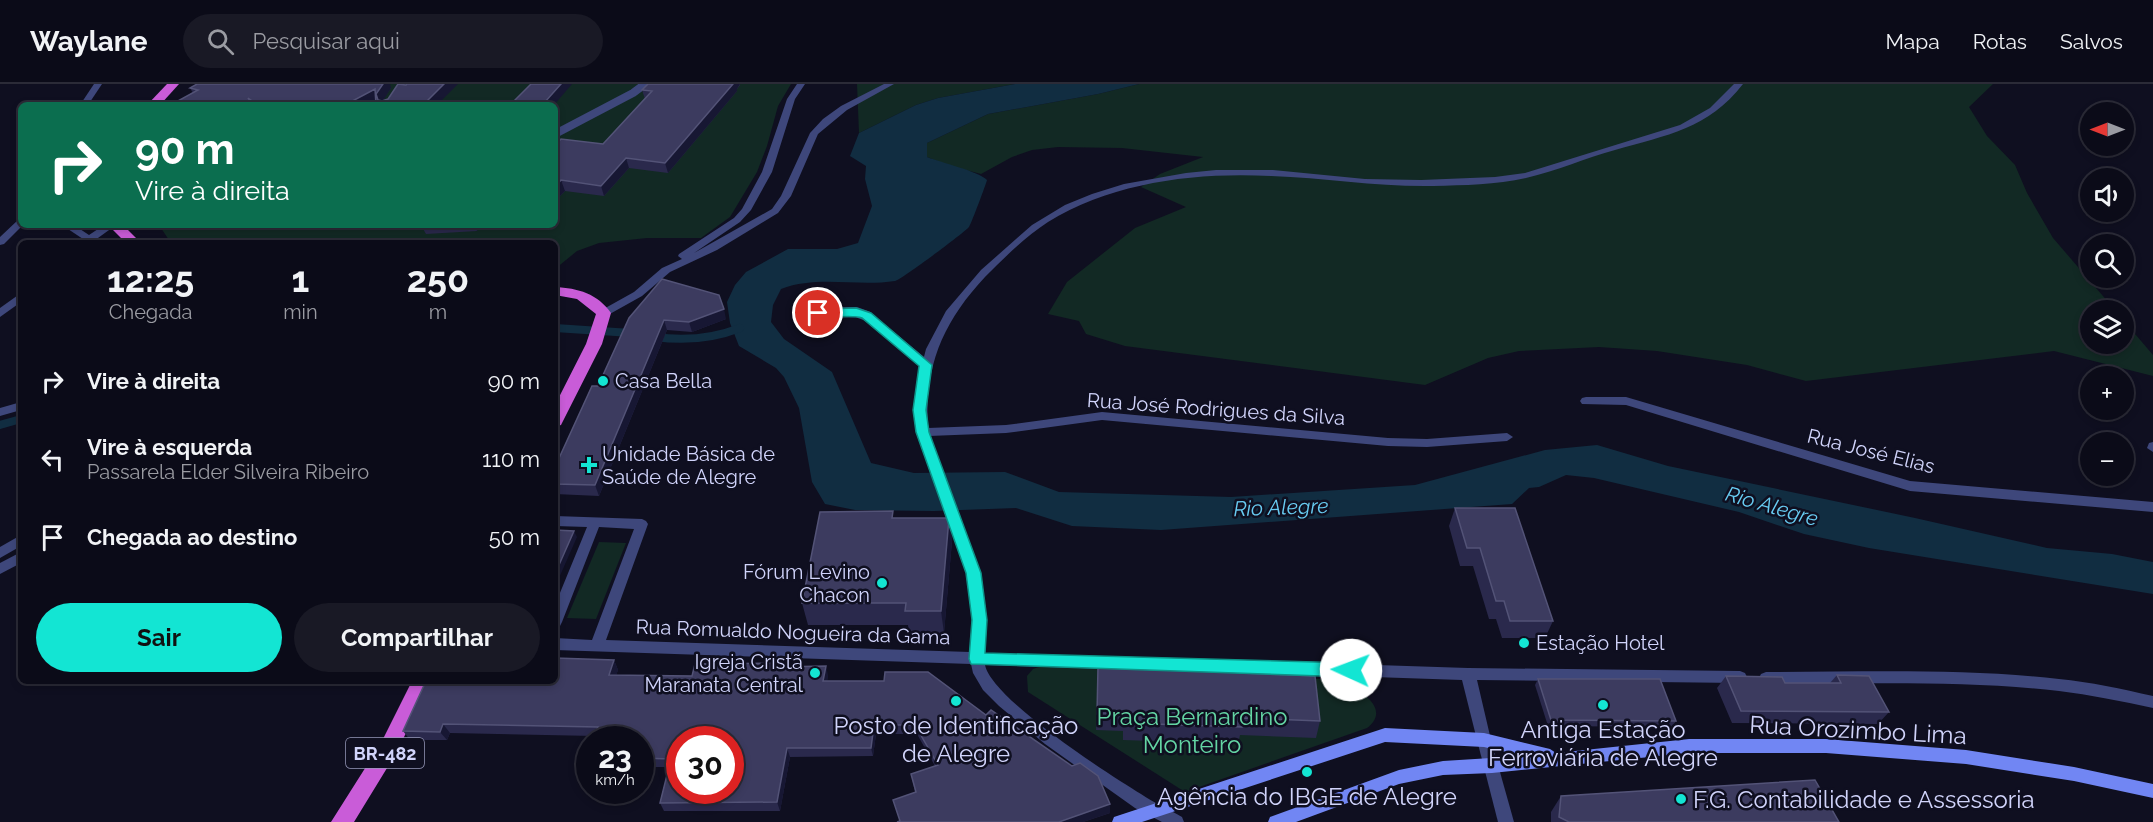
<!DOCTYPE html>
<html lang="pt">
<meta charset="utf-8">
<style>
body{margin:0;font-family:Raleway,sans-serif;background:#191925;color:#f1f3f6;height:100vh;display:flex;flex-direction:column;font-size:22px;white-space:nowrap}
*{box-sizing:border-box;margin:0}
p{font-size:20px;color:#9a9ba2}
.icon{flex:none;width:33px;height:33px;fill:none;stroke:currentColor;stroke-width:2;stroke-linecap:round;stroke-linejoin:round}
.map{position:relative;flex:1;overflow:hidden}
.details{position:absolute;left:18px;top:156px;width:540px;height:444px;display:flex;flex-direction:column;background:#0b0b18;border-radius:9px;box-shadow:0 3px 9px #0003,0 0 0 2px #2b2b37}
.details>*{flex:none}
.top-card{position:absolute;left:18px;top:18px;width:540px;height:126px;border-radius:9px;box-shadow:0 3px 9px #0003,0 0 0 2px #2b2b37;background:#0b6e4f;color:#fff;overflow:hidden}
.needle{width:39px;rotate:270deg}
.tools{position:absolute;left:2080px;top:18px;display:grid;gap:12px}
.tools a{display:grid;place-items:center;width:54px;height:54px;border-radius:50%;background:#0b0b18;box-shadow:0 3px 9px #0003,0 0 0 2px #2b2b37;font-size:30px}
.speed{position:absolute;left:576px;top:642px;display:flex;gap:12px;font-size:30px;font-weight:700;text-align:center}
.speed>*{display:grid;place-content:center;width:78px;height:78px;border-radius:50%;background:#0b0b18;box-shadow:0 3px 9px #0003,0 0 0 2px #2b2b37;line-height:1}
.speed small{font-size:15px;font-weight:400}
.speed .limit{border:9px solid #d22;background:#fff;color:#111}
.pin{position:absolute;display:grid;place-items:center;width:51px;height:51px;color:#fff;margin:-26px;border:3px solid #fff;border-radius:50%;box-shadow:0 2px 6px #0007}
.me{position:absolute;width:66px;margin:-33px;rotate:272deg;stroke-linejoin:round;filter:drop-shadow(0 0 4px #0008)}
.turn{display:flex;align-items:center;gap:21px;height:126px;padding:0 18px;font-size:27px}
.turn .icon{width:78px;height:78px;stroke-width:2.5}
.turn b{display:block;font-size:42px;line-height:51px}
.eta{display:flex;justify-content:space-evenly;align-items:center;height:102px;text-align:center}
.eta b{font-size:36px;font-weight:700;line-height:42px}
.cta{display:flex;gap:12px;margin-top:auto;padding:12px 18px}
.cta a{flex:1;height:69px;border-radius:36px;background:#13e5d3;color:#111;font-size:24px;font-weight:700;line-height:69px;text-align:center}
.cta a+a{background:#191925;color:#f1f3f6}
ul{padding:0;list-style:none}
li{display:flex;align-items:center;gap:18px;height:78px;padding:0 18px}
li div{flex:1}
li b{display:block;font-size:22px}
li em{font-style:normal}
header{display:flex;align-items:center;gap:36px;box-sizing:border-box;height:84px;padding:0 30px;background:#0b0b18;border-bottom:2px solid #2b2b37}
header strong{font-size:28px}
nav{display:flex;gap:33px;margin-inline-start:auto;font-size:21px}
.search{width:420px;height:54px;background:#191925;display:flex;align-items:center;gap:15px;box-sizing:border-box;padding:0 21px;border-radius:33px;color:#9a9ba2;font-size:22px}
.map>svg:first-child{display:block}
</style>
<header>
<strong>Waylane</strong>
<div class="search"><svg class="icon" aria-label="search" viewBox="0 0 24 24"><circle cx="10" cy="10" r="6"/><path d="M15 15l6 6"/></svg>Pesquisar aqui</div>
<nav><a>Mapa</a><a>Rotas</a><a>Salvos</a></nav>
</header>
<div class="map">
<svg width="2153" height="738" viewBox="0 0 2153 738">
<rect width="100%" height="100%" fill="#0f0f20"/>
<!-- green -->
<g fill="#122924">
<path d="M369 0H791L778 22 767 62 757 88 730 133 701 154H647L599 159 577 167 555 185V159H171L159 141H555V21H325Z"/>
<path d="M857 0H1015L938 14 916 21 859 49Z"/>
<path d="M1139 0H1993L1969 23 1987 52 2015 81 2027 109 2053 154 2115 226H2091V260H2124V237L2153 271V292L2054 267 1806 297 1747 281 1657 267 1599 263 1519 267 1488 274 1425 301 1125 262 1086 250 1079 237 1048 230 1067 198 1135 144 1186 123 1141 103 1160 90 1203 73 1122 64 1058 63 1032 66 1012 73 981 90 947 81 927 73V59L988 30 1098 10Z"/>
<path d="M599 458 626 459 596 535 567 534Z"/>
<path d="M1044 581 1338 596C1357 604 1393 624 1367 644L1185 708 1028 608 1027 592 1033 585Z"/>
</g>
<!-- water -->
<path fill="#112d41" d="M1015 0H1139L1098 10 988 30 927 59V73C942 79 978 87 987 96 986 100 972 138 969 143 965 148 901 196 895 197 857 203 818 191 781 205L773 221 771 238 784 255 832 288 871 379 914 389 1005 388 1059 408 1231 413 1415 401 1545 366 1597 361 1668 382 1915 434 2047 464 2112 470 2153 478V510L1869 464 1804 450 1739 428 1594 394 1566 391 1539 403 1529 404 1512 420 1161 446 1072 442 1016 424 934 427 855 426 825 420 812 398 799 324 784 293 776 284 739 262 730 239 727 218 735 201 746 188 788 165H837L858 159 872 122 865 95 866 82 850 72 859 49 916 21 938 14Z"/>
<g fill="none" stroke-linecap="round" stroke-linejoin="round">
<!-- stream -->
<g stroke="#112d41" stroke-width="8">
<path d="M555 244 631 249"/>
<path d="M655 253C684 257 712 255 740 244"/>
<path d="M0 341 21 335"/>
</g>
<!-- service-far1 -->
<path stroke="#3e477b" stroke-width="8" d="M555 50 633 9 645 0"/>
<!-- service -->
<path stroke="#3e477b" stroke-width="10" d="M800 229 856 228 867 232 926 281"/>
<!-- minor -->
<g fill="#3e477b" fill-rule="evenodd">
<path d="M94 0H102L88 21H80Z"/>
<path d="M797 0H805L795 15 772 88 751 126 740 138 694 169 772 125 781 112 810 49 823 35 841 22 884 0H894L847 26 818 50 791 112 778 129 717 166 670 188 642 212 608 231H600L599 229 600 227 634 208 662 184 682 175 678 172 679 170 734 134 742 125 762 88 787 15Z"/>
<path d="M1734 0H1743C1708 45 1667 51 1615 66 1585 74 1557 87 1526 94 1496 101 1464 101 1433 102 1379 103 1326 94 1271 92 1196 88 1113 98 1048 138 1025 153 1004 174 985 193 943 238 924 282 928 344L1006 341 1102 328 1388 354 1427 355 1507 349 1513 353 1507 357 1427 363 1388 362 1102 336 1006 349 929 352 981 489 986 528 984 569 1140 574 1145 576 1147 580 1145 584 1140 586 985 581C992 615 1108 690 1141 710 1154 719 1168 725 1182 733L1184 738H1162L1135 724 1045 660 999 622 983 606 973 589 971 580 555 566V554L592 556 634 445 599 443 562 538 560 542 555 544V521L587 443 555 442V432L642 435 646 437 648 440 606 556 970 568 972 528 967 489 916 348V304L926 265 946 227 981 186 1032 141 1065 121 1092 110 1124 100 1186 89 1216 86H1273L1365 95 1421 96 1495 93 1525 89 1680 41 1710 24Z"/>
<path d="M21 135V141H23L4 160 0 161V153L18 136Z"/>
<path d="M62 141H74L89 151 104 141H116L91 159H79L83 155Z"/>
<path d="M21 209V218L0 233V224Z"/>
<path d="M1586 313H1626L1910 397 2153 418V428L1910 407 1626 321 1582 320 1580 317 1582 314Z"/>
<path d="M21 318V326L0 332V324Z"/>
<path d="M2153 358V368L2147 364 2149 359Z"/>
<path d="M21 451V462L0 474V463Z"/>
<path d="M21 468V479L0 490V479Z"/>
<path d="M1223 576 1468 584 1740 587 1745 589 1747 593 1745 597 1740 599 1477 596 1491 656 1489 661 1484 663 1479 661 1477 656 1462 596 1223 588 1218 586 1216 582 1218 578Z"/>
<path d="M1766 588C1863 588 1962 584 2059 595 2090 598 2122 605 2153 612V624C2122 617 2090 611 2059 607 1962 596 1863 600 1766 600L1761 598 1759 594 1761 590Z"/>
</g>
<!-- tertiary -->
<path fill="#3e477b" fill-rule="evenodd" d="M1484 649 1489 651 1491 656 1514 738H1498L1477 656 1479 651Z"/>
<!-- secondary -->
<path fill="#7186f3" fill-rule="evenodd" d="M1385 644 1484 649 1550 665 1556 669 1689 655H1826L1966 666 2074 683 2153 700V714L2074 697 1966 680 1826 669H1689L1492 689 1443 691 1399 700 1296 738H1268L1270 733 1399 686 1443 677 1523 672 1484 663 1385 658 1142 738H1112L1114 733 1120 731Z"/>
<!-- trunk -->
<g fill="#c95cd8" fill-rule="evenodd">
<path d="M167 0H179L160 21H147Z"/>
<path d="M108 141H123L141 159H126Z"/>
<path d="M555 203C578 204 598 210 611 229L602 260 563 337 561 341 555 343V321L586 260 596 230 577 215 555 211Z"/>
<path d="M412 597H432L395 671 354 738H331L381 659Z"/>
</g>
</g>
<!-- wall -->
<g fill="#2a294c">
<path d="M648 0H740V1L737 5V7L668 89 629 84 604 112 565 107 555 117V61L603 60 645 15 642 6Z"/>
<path d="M190 4H391L382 17 437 21 375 17 369 21H178L176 18 193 9Z"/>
<path d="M421 141H480L477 147 426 150Z"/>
<path d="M629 234 726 235 692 248 667 246 599 412 555 410V400Z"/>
<path d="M1455 424 1553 537 1545 554H1502L1496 535H1489L1473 482H1460L1449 442Z"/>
<path d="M894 434H949L952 457 944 549H909L908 541H808L802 519Z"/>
<path d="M614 576 618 586 616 591 692 592 778 579 779 583 828 591 827 597 986 631 1110 720V729L1083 738H897L899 737 915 708 911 690 935 682 917 650H876L873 672 790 673 780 727H664L660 719 669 683H640V656L595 652 450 649 447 656H410L403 647Z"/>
<path d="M1098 583 1240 589 1320 637 1316 654 1240 651 1238 660 1123 656V647L1096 646Z"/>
<path d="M1837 591 1889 628 1878 640 1732 639 1717 604 1726 592 1785 599H1830Z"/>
<path d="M1538 595 1676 637 1672 643 1548 642 1535 601Z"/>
<path d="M1561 712 1839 738H1551V728Z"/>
</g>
<!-- shaded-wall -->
<g fill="#171733">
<path d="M383 0H390L391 4 381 20 378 16 369 21H345L375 5Z"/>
<path d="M444 0H458L437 21H423Z"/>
<path d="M561 0H572L554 21H544V19Z"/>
<path d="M733 0H740L737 5V7L668 89 665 79Z"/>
<path d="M626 74 629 84 604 112 601 102Z"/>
<path d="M561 96 565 107 555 117V103Z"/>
<path d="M475 141H480L477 147Z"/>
<path d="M724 225 726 235 692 248 689 238Z"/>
<path d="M664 236 667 246 599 412 595 401Z"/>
<path d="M949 434 952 457 944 549 941 527Z"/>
<path d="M574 447 577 453 555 503V490Z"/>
<path d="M614 576 618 586 613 600 609 591Z"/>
<path d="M826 582 828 591 826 606 823 597Z"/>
<path d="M443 640 450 649 447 656 440 648Z"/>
<path d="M874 641 876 650 873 672 871 664Z"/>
<path d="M787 664 790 673 780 727 777 718Z"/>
<path d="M1110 720V729L1083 738H1059Z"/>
</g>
<!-- building -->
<g fill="#3c3b5f" stroke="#535377" stroke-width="1.5" fill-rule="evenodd">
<path d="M197 0H383L376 10 378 16 382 17 388 15 398 0 406 1 407 0H444L423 21H376L375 5 345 21H258L248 14 252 21H187L176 18 198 6 190 4Z"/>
<path d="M531 0H561L544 19 545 21H510Z"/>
<path d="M648 0H733L665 79 626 74 601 102 561 96 555 103V61L561 55 603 60 652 7 642 6Z"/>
<path d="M662 195 719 211 724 225 689 238 664 236 595 401 555 400V383L592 302H598L629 234Z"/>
<path d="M1455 424H1515L1553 537H1510L1504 517H1496L1480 464H1467Z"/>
<path d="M893 427 892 434H949L941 527H905L906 519H802L820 428Z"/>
<path d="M555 446 574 447 555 490Z"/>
<path d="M555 574 614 576 609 591 692 592 695 580 778 579V583L826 582 823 597H884L885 588H928L986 631 991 626 1072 682 1080 679 1098 692 1110 720 1059 738H897L900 737 893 716 916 708 911 690 938 681 915 641H874L871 664H787L777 718 660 719 671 675 640 674V656H593L598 643 443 640 440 648 403 647 426 597H555ZM680 656H730V706H680Z"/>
<path d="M1124 576 1240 580V589L1315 592 1320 637 1241 634 1242 643 1124 639V631L1097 630 1098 583 1124 584Z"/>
<path d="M1837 591 1869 592 1889 628 1741 627 1726 592 1782 593 1785 599H1841Z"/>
<path d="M1538 595H1660L1676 637 1551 636Z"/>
<path d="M1815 696 1839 738H1569L1559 733 1561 712Z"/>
</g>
<!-- route -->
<path fill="#13e5d3" stroke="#0c9589" stroke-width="1.5" d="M856 224 871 229 932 281 926 326 929 348 981 489 987 536 985 569 1351 579 1357 581 1359 586 1357 591 1351 593 971 580 969 575 972 536 966 489 916 348 913 326 919 282 862 234C848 229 823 238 812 229L818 225Z"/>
<!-- markers -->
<g fill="#13e5d3" stroke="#0f0f20" stroke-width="2">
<circle cx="603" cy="297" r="6"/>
<path d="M586 372h6v6h6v6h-6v6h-6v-6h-6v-6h6z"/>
<circle cx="882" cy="499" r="6"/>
<circle cx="1524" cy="559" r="6"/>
<circle cx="815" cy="589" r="6"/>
<circle cx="956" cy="617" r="6"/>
<circle cx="1603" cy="621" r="6"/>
<circle cx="1307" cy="688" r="6"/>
<circle cx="1681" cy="715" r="6"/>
</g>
<g text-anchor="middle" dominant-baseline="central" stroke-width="5" stroke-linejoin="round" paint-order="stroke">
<!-- shield labels -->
<rect fill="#0f0f20" stroke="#9799b9" stroke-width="1.5" x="346" y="654" width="78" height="30" rx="4.5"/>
<g font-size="18" font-weight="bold" fill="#d1d4fb">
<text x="385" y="669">BR-482</text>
</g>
<!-- poi labels -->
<g font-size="20" fill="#d1d4fb" stroke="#0f0f20" text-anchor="start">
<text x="615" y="297">Casa Bella</text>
<text x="602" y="370">Unidade Básica de<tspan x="602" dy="23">Saúde de Alegre</tspan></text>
<text x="870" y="488" text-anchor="end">Fórum Levino<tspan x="870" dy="23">Chacon</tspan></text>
<text x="1536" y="559">Estação Hotel</text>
<text x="803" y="578" text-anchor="end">Igreja Cristã<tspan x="803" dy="23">Maranata Central</tspan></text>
</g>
<!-- street labels -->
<g font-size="20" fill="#d1d4fb" stroke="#0f0f20">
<text transform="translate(1216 325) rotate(4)">Rua José Rodrigues da Silva</text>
<text transform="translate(1871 367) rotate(14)">Rua José Elias</text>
<text transform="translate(793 548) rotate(2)">Rua Romualdo Nogueira da Gama</text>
</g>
<!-- water labels -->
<g font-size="21" font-style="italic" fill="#68ccf2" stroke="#0f0f20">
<text transform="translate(1772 422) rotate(16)">Rio Alegre</text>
<text transform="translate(1281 423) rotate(-2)">Rio Alegre</text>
</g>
<!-- near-park labels -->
<g font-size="24" fill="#64d5a4" stroke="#0f0f20">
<text x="1192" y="632">Praça Bernardino<tspan x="1192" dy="28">Monteiro</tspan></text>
</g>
<!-- near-poi labels -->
<g font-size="24" fill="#d1d4fb" stroke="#0f0f20">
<text x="956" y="641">Posto de Identificação<tspan x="956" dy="28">de Alegre</tspan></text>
<text x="1603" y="645">Antiga Estação<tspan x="1603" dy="28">Ferroviária de Alegre</tspan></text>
<text x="1307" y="712">Agência do IBGE de Alegre</text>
<text x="1693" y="715" text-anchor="start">F.G. Contabilidade e Assessoria</text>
</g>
<!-- near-street labels -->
<g font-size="24" fill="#d1d4fb" stroke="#0f0f20">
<text transform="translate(1858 646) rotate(3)">Rua Orozimbo Lima</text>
</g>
</g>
</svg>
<div class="tools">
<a><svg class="needle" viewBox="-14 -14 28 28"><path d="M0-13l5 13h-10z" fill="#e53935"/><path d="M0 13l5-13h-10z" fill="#9a9ba2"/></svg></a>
<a><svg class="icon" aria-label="sound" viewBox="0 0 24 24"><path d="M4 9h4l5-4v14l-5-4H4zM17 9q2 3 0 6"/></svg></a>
<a><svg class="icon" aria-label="search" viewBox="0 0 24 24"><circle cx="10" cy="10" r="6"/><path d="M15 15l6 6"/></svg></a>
<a><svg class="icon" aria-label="layers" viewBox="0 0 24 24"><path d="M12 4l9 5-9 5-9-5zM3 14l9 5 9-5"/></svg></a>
<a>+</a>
<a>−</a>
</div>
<div class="speed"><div>23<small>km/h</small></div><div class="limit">30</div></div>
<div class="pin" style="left:818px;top:229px;background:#d93025"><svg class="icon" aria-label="arrive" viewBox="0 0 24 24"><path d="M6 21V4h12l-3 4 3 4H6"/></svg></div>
<svg class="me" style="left:1351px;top:586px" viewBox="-20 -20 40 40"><circle r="19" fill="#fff"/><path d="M0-13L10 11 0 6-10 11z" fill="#13e5d3"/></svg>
<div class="top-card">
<div class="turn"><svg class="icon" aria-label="right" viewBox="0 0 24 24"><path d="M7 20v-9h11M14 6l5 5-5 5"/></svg><div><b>90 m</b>Vire à direita</div></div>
</div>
<section class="details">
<div class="eta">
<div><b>12:25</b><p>Chegada</p></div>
<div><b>1</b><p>min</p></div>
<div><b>250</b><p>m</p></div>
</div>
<ul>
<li><svg class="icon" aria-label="right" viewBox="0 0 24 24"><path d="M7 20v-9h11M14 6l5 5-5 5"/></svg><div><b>Vire à direita</b></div><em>90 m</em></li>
<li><svg class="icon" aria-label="left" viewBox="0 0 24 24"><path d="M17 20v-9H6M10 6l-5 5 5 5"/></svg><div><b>Vire à esquerda</b><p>Passarela Elder Silveira Ribeiro</p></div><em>110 m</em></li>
<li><svg class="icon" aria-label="arrive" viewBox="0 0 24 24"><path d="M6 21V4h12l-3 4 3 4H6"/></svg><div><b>Chegada ao destino</b></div><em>50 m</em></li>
</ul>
<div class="cta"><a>Sair</a><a>Compartilhar</a></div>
</section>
</div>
